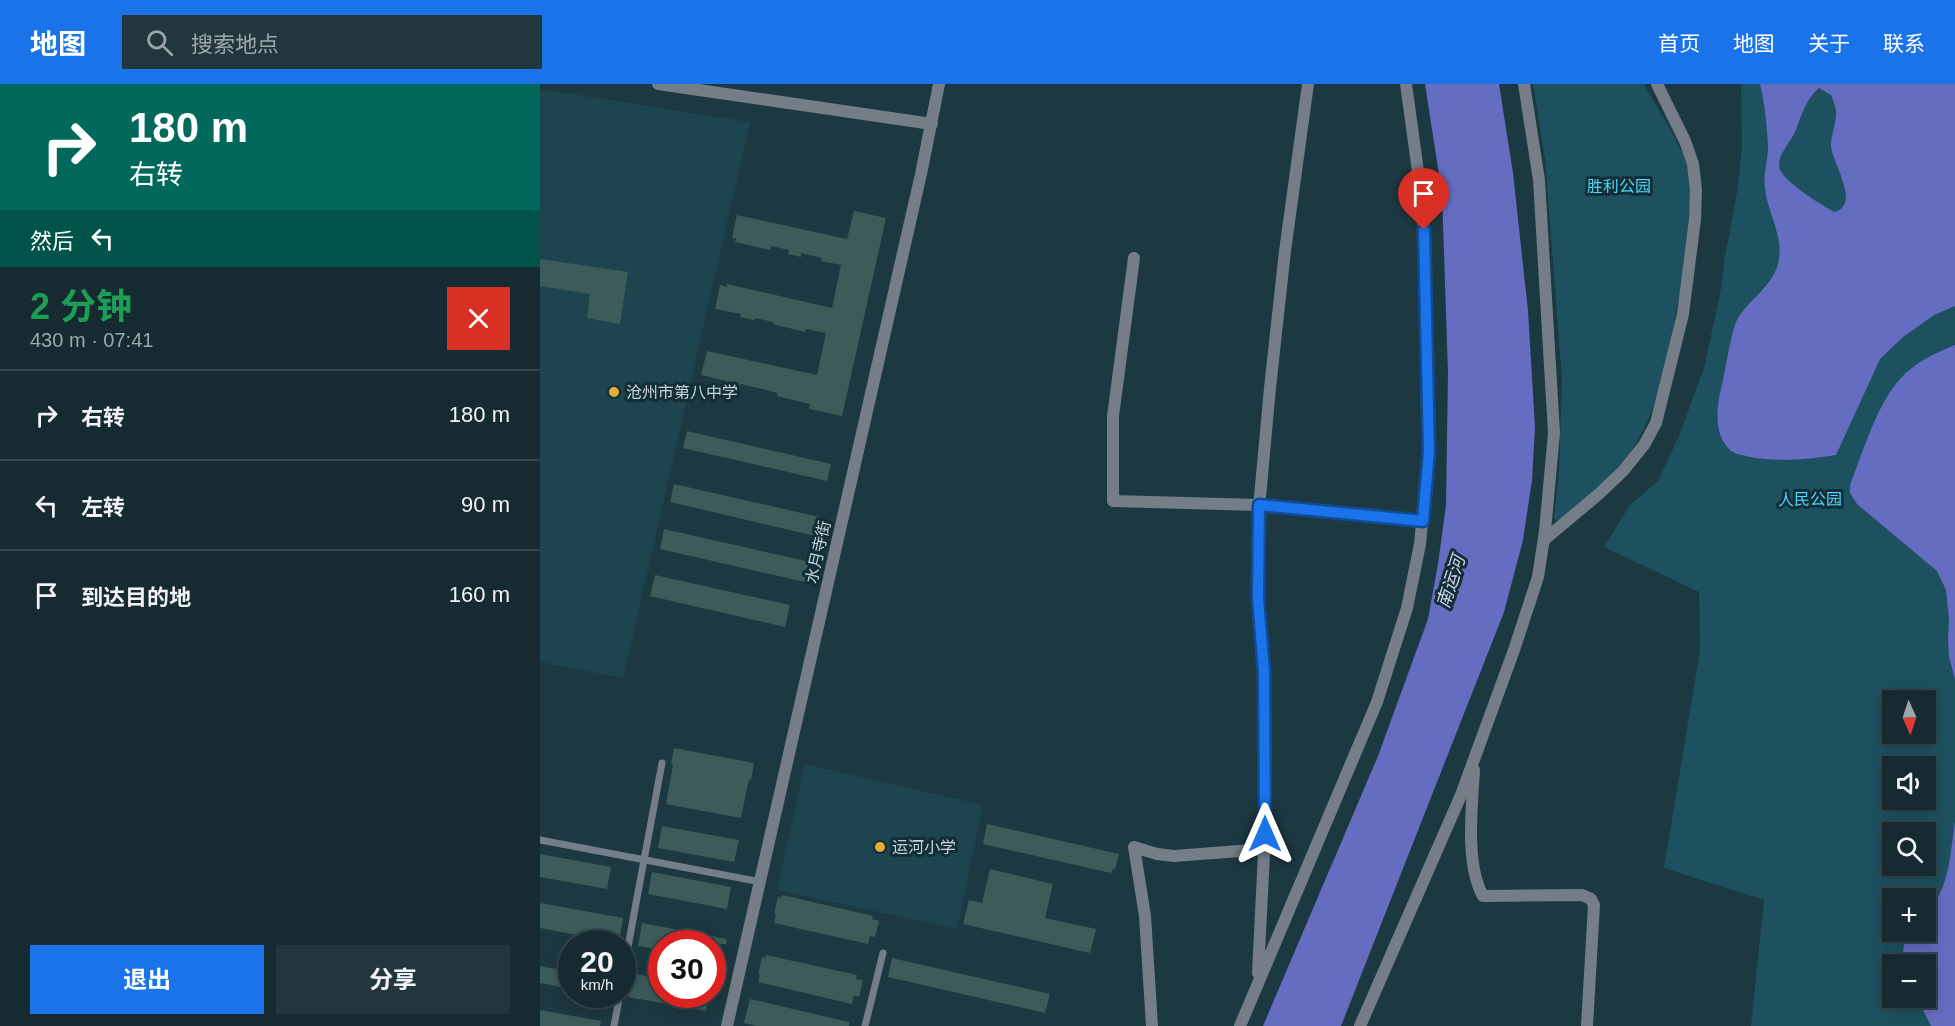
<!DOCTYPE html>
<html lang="zh">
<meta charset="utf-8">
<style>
body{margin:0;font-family:Helvetica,"Noto Sans SC",sans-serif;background:#22363d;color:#f1f3f6;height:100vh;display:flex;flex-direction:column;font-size:22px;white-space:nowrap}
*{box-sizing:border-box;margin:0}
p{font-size:20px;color:#9da7ab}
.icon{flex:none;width:33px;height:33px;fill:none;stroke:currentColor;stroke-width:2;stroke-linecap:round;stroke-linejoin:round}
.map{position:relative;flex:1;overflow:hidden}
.sheet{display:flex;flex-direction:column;background:#152a31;width:540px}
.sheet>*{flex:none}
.banner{background:#00695c;color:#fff;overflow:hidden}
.needle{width:39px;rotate:177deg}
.controls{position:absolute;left:1342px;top:606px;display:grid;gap:12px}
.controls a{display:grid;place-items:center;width:54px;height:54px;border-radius:0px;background:#152a31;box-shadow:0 3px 15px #0003,0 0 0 2px #34464d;font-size:30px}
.speed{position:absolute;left:18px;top:846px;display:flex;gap:12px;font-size:30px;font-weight:700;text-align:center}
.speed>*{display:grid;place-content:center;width:78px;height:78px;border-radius:50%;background:#152a31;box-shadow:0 3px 15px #0003,0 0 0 2px #34464d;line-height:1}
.speed small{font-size:15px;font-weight:400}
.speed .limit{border:9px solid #d22;background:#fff;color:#111}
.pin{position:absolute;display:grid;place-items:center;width:51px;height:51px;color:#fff;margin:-62px -26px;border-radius:50% 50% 50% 0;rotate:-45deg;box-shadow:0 0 6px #0007}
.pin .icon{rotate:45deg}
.me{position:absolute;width:66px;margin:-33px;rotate:0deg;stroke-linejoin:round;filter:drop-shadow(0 0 4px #0008)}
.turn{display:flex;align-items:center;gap:21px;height:126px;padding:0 30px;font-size:27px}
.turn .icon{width:78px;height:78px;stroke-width:2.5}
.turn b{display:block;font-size:42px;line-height:51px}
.then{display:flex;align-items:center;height:57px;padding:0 30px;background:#0003;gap:12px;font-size:22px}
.round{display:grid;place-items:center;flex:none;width:63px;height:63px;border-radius:0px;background:#22363d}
.overview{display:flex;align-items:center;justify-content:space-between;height:102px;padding:0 30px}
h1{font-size:36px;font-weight:700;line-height:45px;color:#1e9e55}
.action{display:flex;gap:12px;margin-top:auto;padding:12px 30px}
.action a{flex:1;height:69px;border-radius:0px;background:#1a73e8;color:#fff;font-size:24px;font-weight:700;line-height:69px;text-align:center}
.action a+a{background:#22363d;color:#f1f3f6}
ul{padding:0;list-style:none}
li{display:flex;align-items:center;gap:18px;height:90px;padding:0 30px;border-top:2px solid #34464d}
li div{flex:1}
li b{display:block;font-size:22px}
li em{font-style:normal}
header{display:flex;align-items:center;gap:36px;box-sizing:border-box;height:84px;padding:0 30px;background:#1a73e8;color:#fff}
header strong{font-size:28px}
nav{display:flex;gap:33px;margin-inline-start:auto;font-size:21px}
.search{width:420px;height:54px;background:#22363d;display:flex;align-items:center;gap:15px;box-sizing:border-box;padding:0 21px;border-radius:0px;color:#9da7ab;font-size:22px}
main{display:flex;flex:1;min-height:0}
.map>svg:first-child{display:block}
</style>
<header>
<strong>地图</strong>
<div class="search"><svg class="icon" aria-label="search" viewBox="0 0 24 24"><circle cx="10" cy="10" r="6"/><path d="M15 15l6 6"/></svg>搜索地点</div>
<nav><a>首页</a><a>地图</a><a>关于</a><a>联系</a></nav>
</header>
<main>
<section class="sheet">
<div class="banner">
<div class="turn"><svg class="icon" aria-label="right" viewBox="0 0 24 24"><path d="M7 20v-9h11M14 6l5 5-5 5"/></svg><div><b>180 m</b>右转</div></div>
<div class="then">然后<svg class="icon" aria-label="left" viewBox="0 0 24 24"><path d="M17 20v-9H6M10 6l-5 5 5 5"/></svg></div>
</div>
<div class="overview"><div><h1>2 分钟</h1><p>430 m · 07:41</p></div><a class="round" style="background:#d93025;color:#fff"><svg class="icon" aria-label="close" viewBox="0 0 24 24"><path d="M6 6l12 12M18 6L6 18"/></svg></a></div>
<ul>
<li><svg class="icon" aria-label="right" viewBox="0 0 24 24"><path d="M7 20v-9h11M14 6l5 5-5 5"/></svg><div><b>右转</b></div><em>180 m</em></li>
<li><svg class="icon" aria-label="left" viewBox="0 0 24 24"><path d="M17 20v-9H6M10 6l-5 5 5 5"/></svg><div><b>左转</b></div><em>90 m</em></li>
<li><svg class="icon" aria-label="arrive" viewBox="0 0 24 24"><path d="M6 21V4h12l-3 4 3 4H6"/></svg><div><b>到达目的地</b></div><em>160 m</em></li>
</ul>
<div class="action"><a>退出</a><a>分享</a></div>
</section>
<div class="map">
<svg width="1415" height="942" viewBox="0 0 1415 942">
<rect width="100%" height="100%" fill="#1c3841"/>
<!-- built -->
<g fill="#1e4450">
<path d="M0 5 210 38 83 594 0 578Z"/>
<path d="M265 680 443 721 417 845 237 806Z"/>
</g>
<!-- green -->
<g fill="#1d5160" fill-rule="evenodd">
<path d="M993 0H1104C1118 26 1146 66 1150 94 1152 104 1150 116 1149 126 1148 166 1141 204 1133 244 1124 285 1117 328 1093 364 1073 393 1044 416 1017 437L1014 435 1019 389 1022 296 1005 75Z"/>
<path d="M1201 0H1415V942H1211L1224 816 1124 784 1160 566 1159 508 1064 463 1090 421 1118 397 1139 352 1164 284 1180 210 1185 173 1197 108 1202 62ZM1353 616H1386V650H1353ZM1353 682H1386V716H1353ZM1353 748H1386V782H1353ZM1353 814H1386V848H1353ZM1353 880H1386V914H1353Z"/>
</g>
<!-- water -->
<g fill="#656dc1" fill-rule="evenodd">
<path d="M885 0H959L973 89 988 227 995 343 992 396 983 456 964 528 801 942H723L838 672 888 535 898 480 906 421 908 288 902 110Z"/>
<path d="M1220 0H1415V222L1394 231 1363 253 1340 275 1296 371C1266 376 1239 378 1210 373 1203 371 1193 370 1189 365 1170 345 1179 314 1184 291 1187 277 1192 244 1198 234 1211 213 1235 201 1239 175 1243 151 1227 127 1225 104 1223 90 1228 77 1228 63 1227 43 1225 20 1220 0ZM1279 4 1291 11C1293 16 1296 23 1296 29 1296 40 1291 51 1291 62 1292 79 1322 121 1294 128 1282 121 1238 95 1239 81 1239 69 1250 59 1255 48 1261 32 1266 15 1279 4Z"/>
<path d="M1415 261V595L1409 573 1408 555 1409 534 1406 506 1397 487 1317 420 1310 409V401C1323 368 1337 320 1360 295 1374 279 1395 269 1415 261Z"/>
<path d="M1415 738V942H1391L1377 914H1386V880H1364C1362 867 1363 859 1371 848H1386V829C1410 806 1410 769 1415 738Z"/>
</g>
<!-- building -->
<g fill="#3c5c5a">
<path d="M314 127 346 134 302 332 269 325 270 320 237 312 238 309 201 300 200 305 185 302 186 297 161 291 167 267 277 291 286 249 266 245 265 248 233 240V238L215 234 214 236 200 233 201 230 175 225 180 201 187 203V200L292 224 301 181 281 177 282 174 261 169V173L248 170 249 166 231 162 230 166 195 158 196 155 192 154 197 131 307 155Z"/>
<path d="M0 175 88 188 80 240 47 234 50 210 0 202Z"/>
<path d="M147 347 291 380 287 397 143 364Z"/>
<path d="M134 400 279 433 275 452 130 418Z"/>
<path d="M124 445 270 478 265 498 120 465Z"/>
<path d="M115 491 250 521 245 543 110 512Z"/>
<path d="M134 664 214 679 211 696 209 695 201 734 126 720 133 681 131 680Z"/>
<path d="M447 740 579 770 575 785H573L571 789 443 760Z"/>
<path d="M122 742 199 756 194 778 118 764Z"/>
<path d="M0 770 71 783 67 805 0 793Z"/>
<path d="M450 785 513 800 505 834 556 845 550 869 423 840 429 816 442 819Z"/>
<path d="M112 788 191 803 187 825 108 810Z"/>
<path d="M242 811 333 832 332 835 339 837 335 853 330 852 328 860 234 839 236 830H234L238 813 241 814Z"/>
<path d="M0 819 83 834 79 859 0 844Z"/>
<path d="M102 839 187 855 186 860H122V866L98 862Z"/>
<path d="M226 871 317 891 316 895 323 896 319 913 314 912 312 920 218 898 220 890H218L222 873 225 874Z"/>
<path d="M352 874 510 910 505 929 348 893Z"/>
<path d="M0 882 32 888V905L0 899Z"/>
<path d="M92 889 122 895V910H169L166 927 88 913Z"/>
<path d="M210 915 309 938V942H217L204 939Z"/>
<path d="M0 926 61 937 60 942H0Z"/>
</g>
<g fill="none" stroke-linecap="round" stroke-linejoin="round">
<!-- service -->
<g stroke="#757e87" stroke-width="7">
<path d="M0 756 221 798"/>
<path d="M82 895 122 679"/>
<path d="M74 942 80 910"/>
<path d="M325 942 343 869"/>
</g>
<!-- minor -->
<g stroke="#757e87" stroke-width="12">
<path d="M594 174 573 332V417L719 421 883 437"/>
<path d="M1004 456 1060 409 1083 387 1104 361 1116 339 1143 230 1155 135 1156 106 1153 80 1145 57 1117 0"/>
<path d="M934 686C932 722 925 780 943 812L1042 811 1051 815 1054 821 1047 942"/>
<path d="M718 889 725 750 724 587 718 515V435L730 304 745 167 768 0"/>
<path d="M612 942 605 832 594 763 617 770 634 772 725 765"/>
<path d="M700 942 837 618 867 524 880 460 889 367 883 124 866 0"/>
<path d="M820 942 921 711 974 566 998 493 1005 447 1014 349 999 96 984 0"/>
</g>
<!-- tertiary -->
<g stroke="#757e87" stroke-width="12">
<path d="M118 0 392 40"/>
<path d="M187 942 381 90 399 0"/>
</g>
</g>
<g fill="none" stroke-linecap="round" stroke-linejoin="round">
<!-- route casing -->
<g stroke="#114b97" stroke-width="15">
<path id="route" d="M725 750 724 587 718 515 719 421 883 437 889 367 884 146"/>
</g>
<!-- route -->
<use href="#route" stroke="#1a73e8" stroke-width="10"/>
</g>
<!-- markers -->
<g fill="#e6ad36" stroke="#122e37" stroke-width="2">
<circle cx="74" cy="308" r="6"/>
<circle cx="340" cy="763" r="6"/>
</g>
<g text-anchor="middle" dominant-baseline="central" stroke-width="6" stroke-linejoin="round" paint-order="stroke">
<!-- park labels -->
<g font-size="16" fill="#4fd6fe" stroke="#122e37">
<text x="1079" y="102">胜利公园</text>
<text x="1270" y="415">人民公园</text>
</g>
<!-- poi labels -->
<g font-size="16" fill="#c5d4da" stroke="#122e37" text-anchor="start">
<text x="86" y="308">沧州市第八中学</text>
<text x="352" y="763">运河小学</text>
</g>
<!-- street labels -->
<g font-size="16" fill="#c5d4da" stroke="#122e37">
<text transform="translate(278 468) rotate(-77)">水月寺街</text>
</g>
<!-- water labels -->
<g font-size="18" font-style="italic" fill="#d2d6ed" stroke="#122e37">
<text transform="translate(911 498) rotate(-72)">南运河</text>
</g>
</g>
</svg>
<div class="controls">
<a><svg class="needle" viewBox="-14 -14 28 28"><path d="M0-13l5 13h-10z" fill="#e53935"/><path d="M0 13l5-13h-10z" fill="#9da7ab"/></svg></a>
<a><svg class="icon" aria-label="sound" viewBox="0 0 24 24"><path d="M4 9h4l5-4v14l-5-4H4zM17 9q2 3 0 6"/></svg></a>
<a><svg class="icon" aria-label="search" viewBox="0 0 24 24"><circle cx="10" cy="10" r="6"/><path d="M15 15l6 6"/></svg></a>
<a>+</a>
<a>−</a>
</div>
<div class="speed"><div>20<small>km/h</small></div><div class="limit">30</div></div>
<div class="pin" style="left:884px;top:146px;background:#d93025"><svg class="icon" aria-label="arrive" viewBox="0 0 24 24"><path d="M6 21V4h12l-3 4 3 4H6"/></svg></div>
<svg class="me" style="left:725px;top:750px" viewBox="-20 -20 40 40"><path d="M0-17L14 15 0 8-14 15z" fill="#1a73e8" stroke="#fff" stroke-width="4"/></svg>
</div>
</main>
